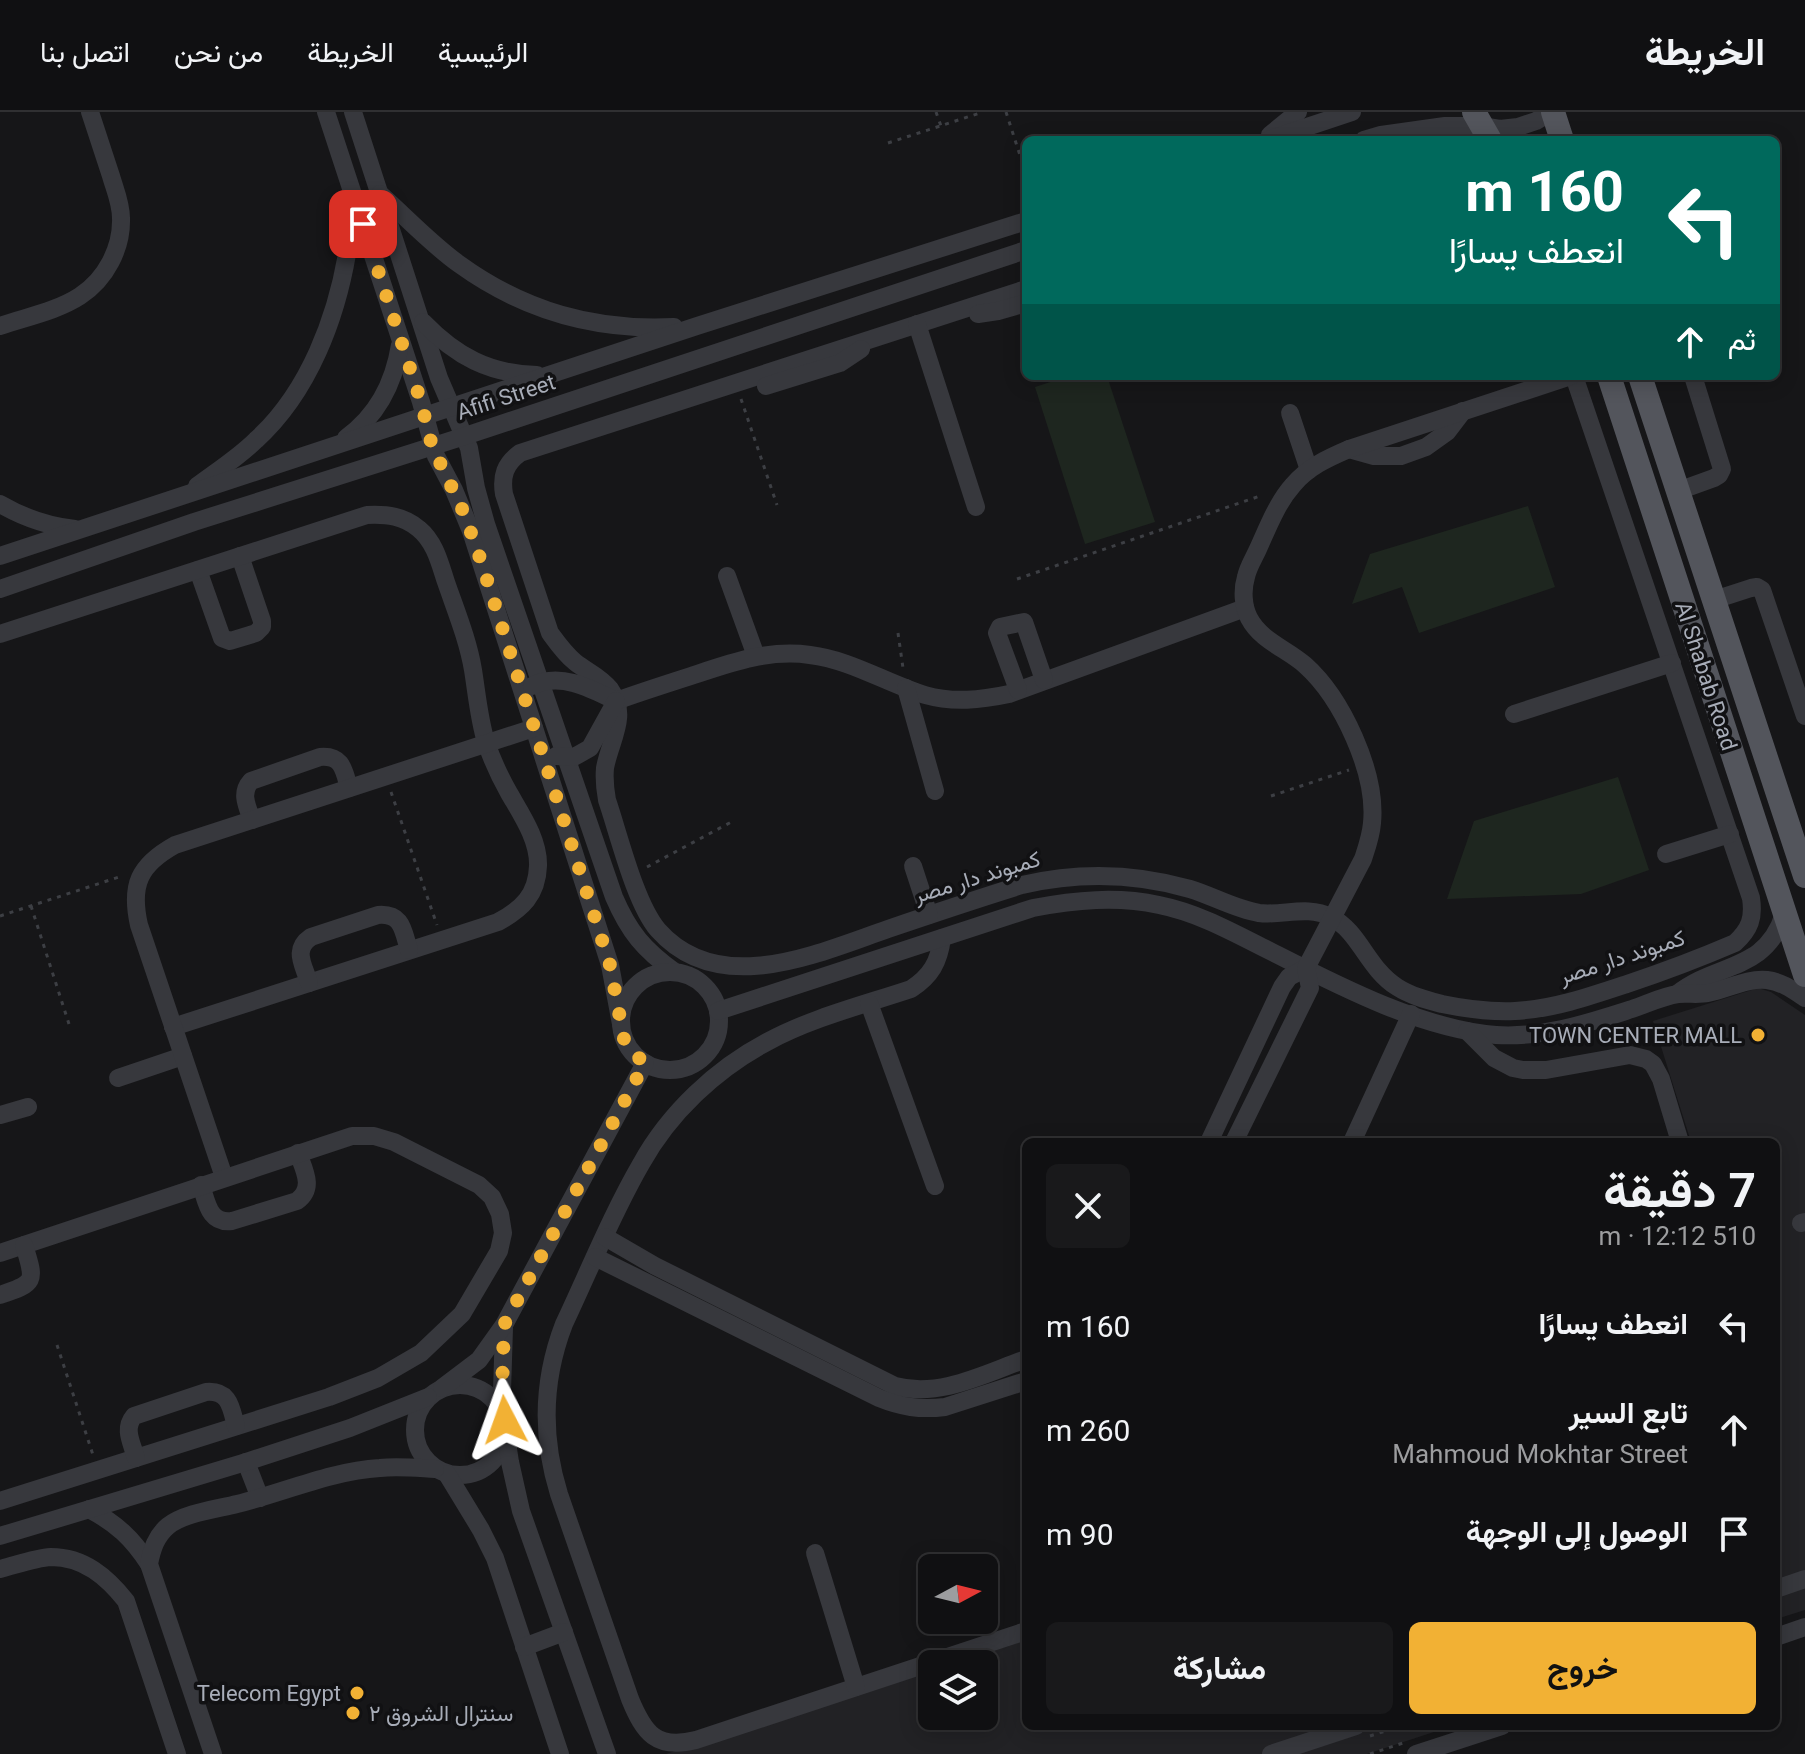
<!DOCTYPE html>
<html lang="ar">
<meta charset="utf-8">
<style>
body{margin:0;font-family:Roboto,Vazirmatn,sans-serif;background:#19191b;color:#f1f3f6;direction:rtl;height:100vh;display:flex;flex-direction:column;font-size:30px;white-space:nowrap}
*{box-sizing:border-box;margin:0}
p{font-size:26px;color:#9c9d9f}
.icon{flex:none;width:44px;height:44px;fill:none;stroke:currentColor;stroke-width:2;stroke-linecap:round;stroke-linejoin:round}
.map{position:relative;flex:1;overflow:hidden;direction:ltr}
.drawer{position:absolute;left:1022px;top:1026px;width:758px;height:592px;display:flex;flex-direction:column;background:#101012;border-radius:12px;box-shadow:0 4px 20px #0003,0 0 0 2px #303032;direction:rtl}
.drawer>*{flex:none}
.hud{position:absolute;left:1022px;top:24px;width:758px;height:244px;border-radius:12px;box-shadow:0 4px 20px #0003,0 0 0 2px #303032;direction:rtl;background:#00695c;color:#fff;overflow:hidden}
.needle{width:52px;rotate:83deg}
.buttons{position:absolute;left:918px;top:1442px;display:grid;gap:16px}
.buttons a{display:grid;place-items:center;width:80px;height:80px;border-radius:12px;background:#101012;box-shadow:0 4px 20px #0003,0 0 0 2px #303032;font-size:40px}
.pin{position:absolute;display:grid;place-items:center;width:68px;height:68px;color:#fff;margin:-34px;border-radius:16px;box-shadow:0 4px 12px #0006}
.me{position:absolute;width:88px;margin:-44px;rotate:356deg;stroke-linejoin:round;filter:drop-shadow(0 0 6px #0008)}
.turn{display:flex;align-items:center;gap:28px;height:168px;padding:0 24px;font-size:36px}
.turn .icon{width:104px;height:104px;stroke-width:2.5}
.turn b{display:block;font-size:56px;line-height:68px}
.then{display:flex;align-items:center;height:76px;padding:0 24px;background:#0003;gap:16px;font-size:30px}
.round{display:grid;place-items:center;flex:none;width:84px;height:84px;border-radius:12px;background:#19191b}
.summary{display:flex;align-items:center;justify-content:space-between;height:136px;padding:0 24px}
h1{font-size:48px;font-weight:700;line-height:60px}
.cta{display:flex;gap:16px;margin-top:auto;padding:16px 24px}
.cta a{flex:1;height:92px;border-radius:12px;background:#f2b134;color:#111;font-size:32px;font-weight:700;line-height:92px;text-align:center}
.cta a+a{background:#19191b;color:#f1f3f6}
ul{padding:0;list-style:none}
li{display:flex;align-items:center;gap:24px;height:104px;padding:0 24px}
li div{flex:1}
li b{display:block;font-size:30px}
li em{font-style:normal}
header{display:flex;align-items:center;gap:48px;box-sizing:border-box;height:112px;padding:0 40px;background:#101012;border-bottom:2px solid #303032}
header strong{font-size:38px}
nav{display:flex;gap:44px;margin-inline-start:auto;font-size:28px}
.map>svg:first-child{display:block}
</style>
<header>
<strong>الخريطة</strong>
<nav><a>الرئيسية</a><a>الخريطة</a><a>من نحن</a><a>اتصل بنا</a></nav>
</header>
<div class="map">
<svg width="1805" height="1642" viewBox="0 0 1805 1642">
<rect width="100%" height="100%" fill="#161618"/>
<!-- built -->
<g fill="#222225">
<path d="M1758 876 1771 880 1805 903V1498L1776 1507V1030H1691L1653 909Z"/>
<path d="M1026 1526V1614H1452L1367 1642H666L932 1556V1604H984V1552H946Z"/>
</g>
<!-- green -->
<g fill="#1e261f">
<path d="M1069 264H1107L1155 410 1085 432 1035 275Z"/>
<path d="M1528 394 1555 475 1419 521 1402 475 1352 492 1370 442Z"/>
<path d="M1618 665 1649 758 1581 782 1447 787 1474 709Z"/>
</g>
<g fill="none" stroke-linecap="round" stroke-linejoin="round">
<!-- path -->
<g stroke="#3d3f44" stroke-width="3" stroke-dasharray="4 6" stroke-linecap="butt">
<path d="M936 0 941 14"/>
<path d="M1006 0 1026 62"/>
<path d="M888 31 983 0"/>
<path d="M741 287 777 393"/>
<path d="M1017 467 1263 383"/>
<path d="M898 521 903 556"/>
<path d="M391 680 437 813"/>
<path d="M1271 684 1349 658"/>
<path d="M647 755 735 708"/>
<path d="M31 794 69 912"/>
<path d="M0 804 122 764"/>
<path d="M57 1233 93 1343"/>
<path d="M1370 1624 1401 1614"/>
<path d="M1370 1642 1403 1631"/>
</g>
<!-- minor -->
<g stroke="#37383d" stroke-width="18">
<path d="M326 0 421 290 436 344 454 378 471 419 610 853 621 912"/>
<path d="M353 0 439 266 469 336 476 376 486 412 614 785C629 820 644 838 675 860"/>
<path d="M1270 23 1298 0"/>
<path d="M1268 28 1352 0"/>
<path d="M1364 28 1381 23 1445 14H1481L1500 17 1518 15 1536 9 1551 0"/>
<path d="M380 82C406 105 431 132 459 152 524 199 594 219 674 215"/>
<path d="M1026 177 520 341C505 352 501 364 504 382L550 521C558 532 565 542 575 550 586 559 601 565 610 577 629 604 610 628 605 656 604 667 605 677 607 688 619 723 635 791 658 818 719 887 818 841 888 817 932 802 977 787 1022 773 1078 760 1134 761 1190 777 1213 784 1235 797 1259 801 1283 804 1307 793 1331 805 1360 820 1367 856 1397 875 1411 884 1427 888 1442 892 1466 897 1490 900 1515 899 1553 897 1591 884 1627 872 1663 860 1700 846 1735 831 1750 817 1754 806 1751 786L1574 264"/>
<path d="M978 202 998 199 1026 191"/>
<path d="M423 210C456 244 489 262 537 263"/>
<path d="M917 212 976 395"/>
<path d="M0 214C26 205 57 199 80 184 106 167 122 136 121 106 121 91 115 78 111 64 104 43 97 21 90 0"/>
<path d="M766 274 840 251 861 237"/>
<path d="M1290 301 1309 358"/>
<path d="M346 326C378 303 394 271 400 233"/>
<path d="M1349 337 1374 344H1401L1426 335 1447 320 1463 299"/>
<path d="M197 374C217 359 239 345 256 328 309 280 337 205 348 136 351 122 351 107 352 93"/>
<path d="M1678 379 1714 366 1719 363 1722 357 1693 264"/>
<path d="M0 392C24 406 47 414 75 417"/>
<path d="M0 444 697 214 1026 109"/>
<path d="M198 458 222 526 230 529 256 521 262 515V509L240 444"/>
<path d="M727 464 756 544"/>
<path d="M0 477 194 410 465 324 1026 138"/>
<path d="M1714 488 1751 476 1757 475 1762 478 1805 604"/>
<path d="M0 522 367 403C387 402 404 404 419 417 435 430 440 452 446 470 456 499 468 528 473 558 477 583 479 607 486 630 492 648 500 665 509 681 521 702 539 728 538 754 537 783 522 797 498 810L173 915"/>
<path d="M532 574C560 560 590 576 616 589 641 580 666 572 691 564 730 551 768 537 810 543 851 548 886 571 925 583 953 591 981 588 1009 582L1245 496"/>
<path d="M906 576 935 679"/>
<path d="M1018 578 997 521 1000 515 1024 510 1044 568"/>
<path d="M1514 602 1672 551"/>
<path d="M556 644 574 645 590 636 616 589"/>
<path d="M252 708C247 694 240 681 251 669L320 645C343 643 344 659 349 676"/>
<path d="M1666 742 1730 722"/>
<path d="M913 754 929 803"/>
<path d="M942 826C939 850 931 864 911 877 863 893 811 906 767 930 716 957 669 1001 641 1052 612 1102 589 1159 564 1212 542 1269 541 1324 559 1382L630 1587C644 1621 656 1638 696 1628L1026 1519"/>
<circle cx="670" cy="909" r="49"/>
<path d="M309 871C304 853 292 838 311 825L378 803C403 801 403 819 409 838"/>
<path d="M1677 882C1717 850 1766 860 1784 802"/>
<path d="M869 891 935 1074"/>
<path d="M718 899 1033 796C1075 788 1117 784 1159 793 1199 801 1234 821 1270 839 1337 873 1421 917 1496 923 1544 926 1588 911 1632 897 1647 892 1663 884 1678 882 1688 881 1698 883 1708 881 1728 877 1747 866 1767 868 1782 870 1793 878 1805 886"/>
<path d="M1467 919 1494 946 1513 956 1523 958H1546L1630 943 1646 947 1653 952 1661 967 1680 1030"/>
<path d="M118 966 183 944"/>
<path d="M0 1003 28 995"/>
<path d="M1209 1030 1282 875 1289 865 1306 856"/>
<path d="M1234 1030 1310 876 1306 856 1363 747C1367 735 1371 724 1372 711 1377 661 1342 586 1305 553 1287 537 1261 529 1249 506 1243 494 1242 478 1246 465 1248 455 1254 446 1258 437 1268 415 1277 391 1293 373 1308 355 1328 346 1349 337L1571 264"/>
<path d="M1352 1030 1411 902"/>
<path d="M224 1065 139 813C130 773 139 753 175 733L534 616"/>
<path d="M201 1073C207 1091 209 1112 232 1109L297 1089C315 1076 304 1058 298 1041"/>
<path d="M1801 1111 1805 1110"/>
<path d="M605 1125 655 1154 895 1274C940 1286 984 1262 1026 1247"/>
<path d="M0 1141 352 1024H374L394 1030 479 1073 492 1085 500 1102 503 1121 499 1139 462 1202 421 1241 378 1266 329 1285 0 1389"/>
<path d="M595 1145 879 1286C901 1295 920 1298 945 1295L1026 1269"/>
<path d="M0 1183C37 1171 35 1169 24 1133"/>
<path d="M504 1216 502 1279 504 1302"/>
<circle cx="460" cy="1318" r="45"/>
<path d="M442 1276 479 1248 504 1213 645 951"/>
<path d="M506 1324 510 1350 521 1399 607 1642"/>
<path d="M136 1346C132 1331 123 1317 134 1304L206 1280C230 1278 231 1296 236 1314"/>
<path d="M246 1350 260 1386"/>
<path d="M447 1362 481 1418 495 1446 560 1642"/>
<path d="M89 1397C117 1412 132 1426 149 1452"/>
<path d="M0 1424 246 1350 350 1316 428 1285"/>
<path d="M815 1441 856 1575"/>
<path d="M0 1457C16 1453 35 1446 51 1445 84 1445 107 1465 126 1489L177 1642"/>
<path d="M1776 1477 1805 1467"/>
<path d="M1776 1525 1805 1515"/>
<path d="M524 1535 564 1520"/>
<path d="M213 1642 149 1452C152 1437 156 1424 168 1414 184 1401 217 1397 237 1392 285 1380 331 1359 380 1356 398 1354 417 1356 435 1357"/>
<path d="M1271 1642 1356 1614"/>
<path d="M1416 1642 1502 1614"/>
</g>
<!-- major -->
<g stroke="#53555c" stroke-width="24">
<path d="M1474 0 1490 28"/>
<path d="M1553 0 1562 28"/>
<path d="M1609 264 1805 863"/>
<path d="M1640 264 1805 764"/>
</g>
</g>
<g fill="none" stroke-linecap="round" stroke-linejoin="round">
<!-- route -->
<path stroke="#f2b134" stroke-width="14" stroke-dasharray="0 25.2" d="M363 112 421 290 432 334 464 401 480 446 610 853 624 927 633 941 645 951 504 1213 502 1279 505 1308"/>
</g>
<!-- markers -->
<g fill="#f2b134" stroke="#111113" stroke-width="3">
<circle cx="1758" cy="923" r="8"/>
<circle cx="357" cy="1581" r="8"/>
<circle cx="353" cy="1601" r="8"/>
</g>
<g text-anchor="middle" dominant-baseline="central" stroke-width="7" stroke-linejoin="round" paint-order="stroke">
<!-- street labels -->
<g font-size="22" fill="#a8adb8" stroke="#111113">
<text transform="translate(506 285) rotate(-18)">Afifi Street</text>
<text transform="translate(1706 564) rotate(72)">Al Shabab Road</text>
<text transform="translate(977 765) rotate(-17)">كمبوند دار مصر</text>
<text transform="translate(1622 845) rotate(-18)">كمبوند دار مصر</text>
</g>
<!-- poi labels -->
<g font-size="22" fill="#a8adb8" stroke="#111113" text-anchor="end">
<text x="1742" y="923">TOWN CENTER MALL</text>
<text x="341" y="1581">Telecom Egypt</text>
<text x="369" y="1601" text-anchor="start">سنترال الشروق ٢</text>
</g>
</g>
</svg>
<div class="buttons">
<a><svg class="needle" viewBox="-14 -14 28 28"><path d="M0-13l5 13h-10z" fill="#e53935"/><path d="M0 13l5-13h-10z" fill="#9c9d9f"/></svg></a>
<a><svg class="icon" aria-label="layers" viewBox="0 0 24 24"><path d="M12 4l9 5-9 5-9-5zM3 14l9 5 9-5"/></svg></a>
</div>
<div class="pin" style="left:363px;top:112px;background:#d93025"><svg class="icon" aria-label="arrive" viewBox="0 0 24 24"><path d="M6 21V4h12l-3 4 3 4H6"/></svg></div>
<svg class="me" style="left:505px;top:1308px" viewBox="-20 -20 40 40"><path d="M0-17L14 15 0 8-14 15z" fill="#f2b134" stroke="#fff" stroke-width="4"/></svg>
<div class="hud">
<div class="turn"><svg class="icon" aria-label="left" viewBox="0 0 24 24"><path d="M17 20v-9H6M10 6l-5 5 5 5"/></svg><div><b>160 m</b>انعطف يسارًا</div></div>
<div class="then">ثم<svg class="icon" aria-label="ahead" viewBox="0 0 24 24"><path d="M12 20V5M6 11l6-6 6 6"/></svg></div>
</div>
<section class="drawer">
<div class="summary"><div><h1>7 دقيقة</h1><p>510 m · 12:12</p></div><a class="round"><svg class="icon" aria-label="close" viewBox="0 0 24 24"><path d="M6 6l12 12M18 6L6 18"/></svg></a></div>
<ul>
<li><svg class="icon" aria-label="left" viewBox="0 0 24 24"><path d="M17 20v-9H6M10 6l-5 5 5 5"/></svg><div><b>انعطف يسارًا</b></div><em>160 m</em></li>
<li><svg class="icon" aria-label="ahead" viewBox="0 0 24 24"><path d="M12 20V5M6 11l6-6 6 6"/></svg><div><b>تابع السير</b><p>Mahmoud Mokhtar Street</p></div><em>260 m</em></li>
<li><svg class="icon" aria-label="arrive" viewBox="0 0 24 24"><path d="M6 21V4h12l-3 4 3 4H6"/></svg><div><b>الوصول إلى الوجهة</b></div><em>90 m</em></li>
</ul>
<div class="cta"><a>خروج</a><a>مشاركة</a></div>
</section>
</div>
